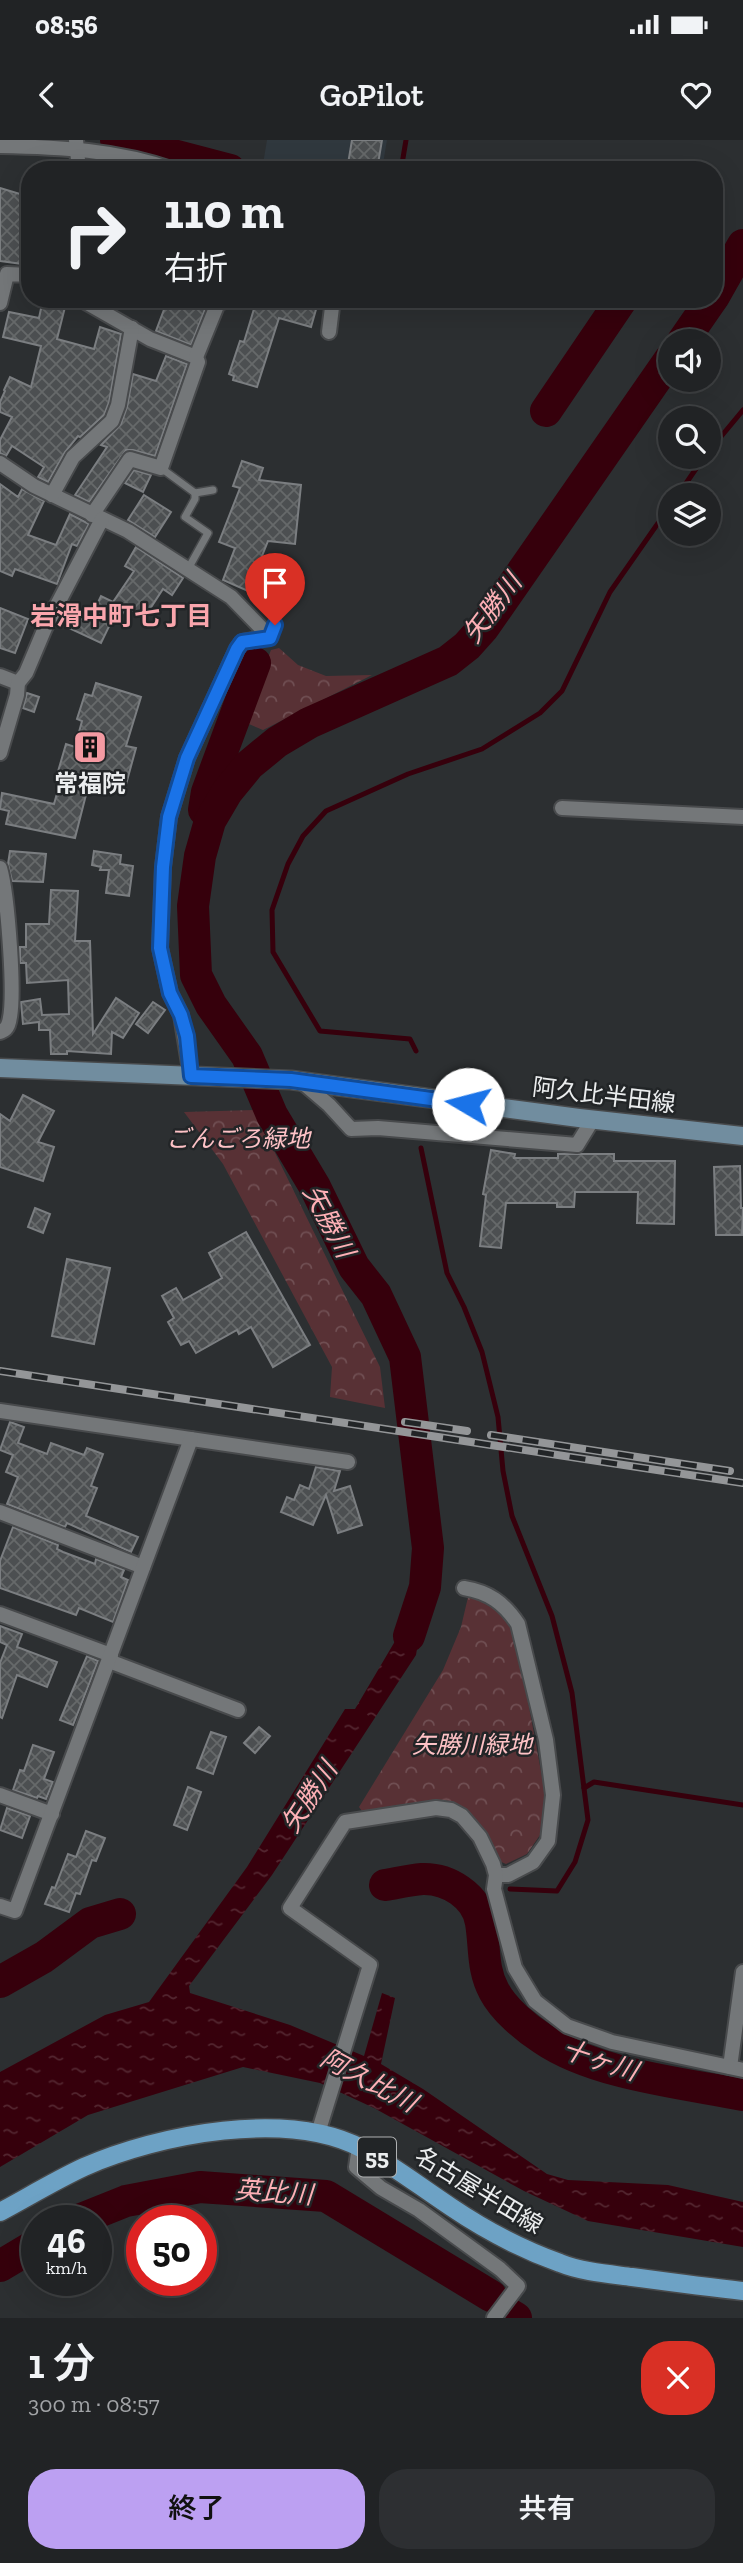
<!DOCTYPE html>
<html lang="ja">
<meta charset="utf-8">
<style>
body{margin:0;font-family:"Zilla Slab","Noto Sans JP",serif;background:#2d2f32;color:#f1f3f6;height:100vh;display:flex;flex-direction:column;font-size:26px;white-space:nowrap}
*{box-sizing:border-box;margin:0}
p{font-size:23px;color:#a2a4a7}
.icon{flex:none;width:38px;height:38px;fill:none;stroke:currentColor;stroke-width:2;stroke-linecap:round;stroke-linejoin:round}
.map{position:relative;height:2178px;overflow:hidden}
.drawer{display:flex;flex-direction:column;background:#212325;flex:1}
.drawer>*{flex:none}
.hud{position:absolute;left:21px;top:21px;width:702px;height:147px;border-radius:28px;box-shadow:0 7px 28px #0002,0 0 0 2px #3e4042;background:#212325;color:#f1f3f6;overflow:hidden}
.buttons{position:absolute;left:658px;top:189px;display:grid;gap:14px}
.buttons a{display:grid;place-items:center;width:63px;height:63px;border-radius:50%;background:#212325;box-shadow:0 7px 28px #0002,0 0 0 2px #3e4042;font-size:35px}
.speed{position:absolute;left:21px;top:2065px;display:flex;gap:14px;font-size:35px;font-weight:700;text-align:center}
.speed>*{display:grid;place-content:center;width:91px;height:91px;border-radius:50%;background:#212325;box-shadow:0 7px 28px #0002,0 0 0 2px #3e4042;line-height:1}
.speed small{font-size:18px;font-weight:400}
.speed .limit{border:10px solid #d22;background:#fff;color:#111}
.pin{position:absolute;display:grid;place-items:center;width:60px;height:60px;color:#fff;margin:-72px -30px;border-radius:50% 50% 50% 0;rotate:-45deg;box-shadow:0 0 7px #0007}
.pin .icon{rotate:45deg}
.me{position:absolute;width:77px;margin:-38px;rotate:278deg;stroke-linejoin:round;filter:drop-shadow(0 0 5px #0008)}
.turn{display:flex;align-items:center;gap:24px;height:147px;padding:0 28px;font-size:32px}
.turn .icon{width:91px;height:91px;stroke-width:2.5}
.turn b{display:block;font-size:49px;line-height:60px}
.round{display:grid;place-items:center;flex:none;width:74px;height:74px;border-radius:28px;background:#2d2f32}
.summary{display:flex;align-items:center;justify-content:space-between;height:119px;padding:0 28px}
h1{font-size:42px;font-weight:600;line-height:52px}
.cta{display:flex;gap:14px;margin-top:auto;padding:14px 28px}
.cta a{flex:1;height:80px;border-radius:28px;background:#bca0f2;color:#111;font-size:28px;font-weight:600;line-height:80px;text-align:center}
.cta a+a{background:#2d2f32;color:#f1f3f6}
.status{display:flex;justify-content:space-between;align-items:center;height:49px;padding:0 35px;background:#212325;direction:ltr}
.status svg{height:19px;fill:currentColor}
header{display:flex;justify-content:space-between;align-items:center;height:91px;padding:0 28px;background:#212325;font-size:32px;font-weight:600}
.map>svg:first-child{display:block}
</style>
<div class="status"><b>08:56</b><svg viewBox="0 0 49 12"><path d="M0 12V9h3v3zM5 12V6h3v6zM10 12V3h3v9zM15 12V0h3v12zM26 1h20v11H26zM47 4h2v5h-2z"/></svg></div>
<header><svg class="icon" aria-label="back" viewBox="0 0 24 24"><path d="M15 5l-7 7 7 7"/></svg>GoPilot<svg class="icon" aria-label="heart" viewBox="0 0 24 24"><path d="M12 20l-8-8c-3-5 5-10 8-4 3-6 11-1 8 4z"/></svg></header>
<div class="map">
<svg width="743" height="2178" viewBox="0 0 743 2178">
<defs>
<pattern id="park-crowns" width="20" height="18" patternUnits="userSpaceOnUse" patternTransform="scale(1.75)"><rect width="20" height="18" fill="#583135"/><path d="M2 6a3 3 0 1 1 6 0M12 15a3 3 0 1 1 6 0" fill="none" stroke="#704f53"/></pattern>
<pattern id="water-ripples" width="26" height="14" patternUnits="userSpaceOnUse" patternTransform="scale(1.75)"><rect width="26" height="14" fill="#36000c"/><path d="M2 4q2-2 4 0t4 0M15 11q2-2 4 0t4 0" fill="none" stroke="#532630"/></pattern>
<pattern id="building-cross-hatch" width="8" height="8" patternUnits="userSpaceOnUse" patternTransform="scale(1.75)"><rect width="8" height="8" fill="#4c4f51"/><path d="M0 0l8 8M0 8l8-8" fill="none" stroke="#66696a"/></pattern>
</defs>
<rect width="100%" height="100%" fill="#2c2f31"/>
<!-- built -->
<path fill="#30383e" d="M267 0H387L382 30H262Z"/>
<!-- park -->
<g fill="url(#park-crowns)">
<path d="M279 508 298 525 326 536 372 535 263 590 244 582 271 510Z"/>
<path d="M254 970 380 1227 385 1268 330 1257 332 1227 223 1024 184 972Z"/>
<path d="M469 1453 492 1461 514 1486 545 1653 540 1695 527 1714 506 1724 499 1721C491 1703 482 1684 468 1671 447 1652 388 1668 362 1671L359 1667 443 1530 461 1487Z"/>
</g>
<!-- water -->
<path fill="url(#water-ripples)" d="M427 1447 416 1515 272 1735 189 1846 190 1853 290 1885 364 1916 382 1853 395 1858 381 1924 423 1949 547 2034 568 2040 668 2045 743 2062V2107L588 2081 524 2051 374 1968 320 1943 243 1927 88 1975 0 2027V1932L105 1875 149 1862 247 1727 345 1569H355Z"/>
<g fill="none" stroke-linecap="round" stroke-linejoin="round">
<!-- stream -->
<g stroke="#36000c" stroke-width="5">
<path d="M401 30 406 0"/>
<path d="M553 269 548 267 621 159"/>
<path d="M709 311 743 270"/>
<path d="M678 355 704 317"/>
<path d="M416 911 410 899 320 891 273 812 272 770 288 724 303 696 326 671 408 634 482 609 540 573 562 551 610 452 670 366"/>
<path d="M421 1008 447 1133 464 1167 482 1212 498 1277 503 1331 512 1376 552 1476 572 1553 588 1680 575 1722 557 1751 510 1749"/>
<path d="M584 1648 594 1642 743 1665"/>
</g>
<!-- river -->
<g stroke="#36000c" stroke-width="32">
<path d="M116 0 230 30"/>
<path d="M714 156 743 105"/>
<path d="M683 201 712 159"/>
<path d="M546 271 622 159"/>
<path d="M204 670 207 652 255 523"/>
<path d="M409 1496 425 1447 428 1408 405 1217 376 1155 354 1127 315 1047 272 975 247 916 211 865 196 835 193 766 200 716 210 681 227 652 249 625 277 602 309 583 448 521 467 506 484 487 670 219"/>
<path d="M385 1745C397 1743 410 1740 422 1739 448 1738 477 1756 481 1783 485 1807 482 1829 494 1851 504 1870 526 1888 543 1899 594 1934 682 1943 743 1955"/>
<path d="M0 1842 44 1817 90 1783 120 1774"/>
<path d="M76 2081 126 2061 200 2047 326 2056 491 2156"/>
<path d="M0 2126 37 2104"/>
<path d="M511 2175 516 2178"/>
</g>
</g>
<!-- building -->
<g fill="url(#building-cross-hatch)" stroke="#7b7e81" stroke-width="2">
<path d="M352 0H382L377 30H347Z"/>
<path d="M0 48 30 57V125L0 121Z"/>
<path d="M43 159H67L57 199 94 209 100 187 121 194 109 262 104 275 80 297 78 296 65 312 48 342 38 337 44 327 12 306 6 316 0 313V300L12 277 0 272V262L5 251 4 250 10 237 31 247 41 206 3 197 9 172 39 178Z"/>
<path d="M168 159H209L191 205 156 191Z"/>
<path d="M257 159H295L317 166 311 187 279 178 257 247 233 240 234 236 229 234 240 201 244 202Z"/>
<path d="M166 216 187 224 155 316 133 310H126L89 362 75 355 107 307 101 305 121 284 127 267 133 234 156 241Z"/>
<path d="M242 321 263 328 259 340 301 345 295 404 268 401 248 451 223 440 235 408 219 402 240 348 233 346Z"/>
<path d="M134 330 151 335 143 352 125 343Z"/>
<path d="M0 344 18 357 22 349 44 361 28 395 56 405 70 374 89 384 77 406 72 404 57 444 15 429 12 436 0 431Z"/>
<path d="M144 355 171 372 155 397 128 380Z"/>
<path d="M136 407 183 438 172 455 163 449 144 478 126 466 119 481 113 478 101 503 69 488 76 472 90 479 101 456 113 462 134 431 125 426Z"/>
<path d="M0 468 28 479 15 513 0 508Z"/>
<path d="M96 543 141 557 126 606 136 608 125 648 90 639 75 698 6 684 9 671 0 669 2 653 54 664 62 636 57 635 66 604 75 607 82 581 77 579 85 554 92 556Z"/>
<path d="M27 553 39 557 34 572 23 568Z"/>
<path d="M10 711 46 714 43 742 12 741 8 724Z"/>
<path d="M94 711 121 715 120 724 133 726 129 756 106 753 109 730H100L101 727 92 725Z"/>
<path d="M51 750 78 751 75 801H90L93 894 116 858 139 873 123 898 112 892 111 914 67 911V914H51L50 890H39V882L23 884 21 862 40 859 42 875 69 874 68 840 27 843 26 823H20V807H26V784H49Z"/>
<path d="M153 862 165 870 148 893 136 884Z"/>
<path d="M23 955 54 971 38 1002 54 1007 43 1041 0 1027V974L10 981Z"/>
<path d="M491 1010 515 1014 514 1018H558V1014H614V1021H675L674 1084 637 1083 638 1052H575L574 1067H557V1063H506L501 1108 480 1106 486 1055 483 1054Z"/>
<path d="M740 1026 741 1068H743L742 1095H716L714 1027Z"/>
<path d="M35 1068 50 1074 43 1093 28 1087Z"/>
<path d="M246 1092 310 1205 273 1227 251 1187 239 1194 237 1190 196 1213 189 1201 181 1205 168 1182 174 1178 162 1156 176 1148 183 1160 222 1138 209 1113Z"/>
<path d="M67 1119 110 1128 94 1204 52 1196Z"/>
<path d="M10 1282 24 1287 18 1303 47 1314 51 1303 84 1315 87 1308 103 1314 91 1346 97 1348 86 1376 138 1397 131 1412 67 1383 65 1387 7 1364 18 1337 6 1332 13 1315 0 1310Z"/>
<path d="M316 1327 340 1331 334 1351 350 1346 362 1385 338 1393 326 1355 313 1385 281 1372 287 1357 294 1360 300 1345 309 1349Z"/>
<path d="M13 1387 58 1405 57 1409 63 1412 95 1424 96 1419 124 1430 121 1437 128 1440 113 1482 79 1468 76 1475 0 1448V1421Z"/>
<path d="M0 1486 22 1494 17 1507 57 1522 47 1547 17 1535 2 1578 0 1577V1523L7 1505 0 1502Z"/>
<path d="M87 1516 98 1521 73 1585 60 1580Z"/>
<path d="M259 1587 270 1596 255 1613 244 1603Z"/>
<path d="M211 1592 226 1597 213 1634 197 1628Z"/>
<path d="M33 1605 54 1612 44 1639 53 1642 46 1659 38 1656 37 1658 13 1650 20 1630 24 1631Z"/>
<path d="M188 1647 201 1652 187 1690 174 1685Z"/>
<path d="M7 1668 30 1676 22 1698 0 1690Z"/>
<path d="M86 1691 105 1698 96 1721 92 1720 80 1754 76 1753 69 1772 45 1764 52 1747 55 1748 68 1714 76 1717Z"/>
</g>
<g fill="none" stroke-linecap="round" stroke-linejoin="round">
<!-- service casing -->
<g stroke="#484a4c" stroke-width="10">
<g id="service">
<path d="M161 328 195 353 213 350"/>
<path d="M188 429 208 393 185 377 195 359V353"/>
</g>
</g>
<!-- minor casing -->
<g stroke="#484a4c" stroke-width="18">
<g id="minor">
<path d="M76 0 79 30"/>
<path d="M0 6C59 7 118 10 174 30"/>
<path d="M80 159 150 199 196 217"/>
<path d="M0 163 7 134 30 135"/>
<path d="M329 192 333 159"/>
<path d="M0 323 34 346 128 391 231 457 270 497"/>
<path d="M52 355 73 317 112 281 118 265 132 188"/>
<path d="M92 375 130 319 161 328 198 222 196 217 218 163 232 159"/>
<path d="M0 536 18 543"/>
<path d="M0 613 17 555 18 543 26 533 45 488 102 379"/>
<path d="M562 668 743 677"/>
<path d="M0 728C7 752 17 863 8 885 6 890 4 890 0 892"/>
<path d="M191 936 181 875 170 853 160 808 163 727 169 677 187 618 237 509 242 502 270 497"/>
<path d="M302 942 329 965 351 989 378 988 577 1005 593 979"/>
<path d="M0 1271 348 1322"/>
<path d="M0 1372 143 1427"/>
<path d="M464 1448C489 1452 504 1463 518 1484L546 1600 553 1655 548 1701 533 1722 508 1735H496"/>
<path d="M0 1474 111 1515"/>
<path d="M109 1521 238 1570"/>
<path d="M0 1655 52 1674"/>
<path d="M0 1766 15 1771 191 1299"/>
<path d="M730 1927 743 1832"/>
<path d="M318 1993 370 1825 290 1768 345 1682 436 1668 451 1670 462 1676 480 1697 493 1724 496 1735 494 1749 515 1828 535 1861 567 1886 612 1902 743 1930"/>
<path d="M359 2007 356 2027 381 2048 419 2070 500 2129 518 2146 494 2178"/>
</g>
</g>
<!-- secondary casing -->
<g stroke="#484a4c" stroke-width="21">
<path id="secondary" d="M0 928 291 940 579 978 743 996"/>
</g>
<!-- primary casing -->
<g stroke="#484a4c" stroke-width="21">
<path id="primary" d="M0 2072C28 2057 56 2040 84 2027 159 1994 288 1969 363 2009 394 2026 422 2048 451 2067 485 2090 521 2109 560 2123 582 2132 609 2134 632 2137 669 2142 706 2147 743 2151"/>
</g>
<!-- service -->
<use href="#service" stroke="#747779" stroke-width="7"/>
<!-- minor -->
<use href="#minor" stroke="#747779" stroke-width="14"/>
<!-- secondary -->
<use href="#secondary" stroke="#718d9f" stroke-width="18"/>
<!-- primary -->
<use href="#primary" stroke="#6da2c5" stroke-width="18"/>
<!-- rail casing -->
<g stroke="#949698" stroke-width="8">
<g id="rail">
<path d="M0 1231 743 1343"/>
<path d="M405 1282 467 1291"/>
<path d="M491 1295 730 1331"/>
</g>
</g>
<!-- rail -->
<use href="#rail" stroke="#222527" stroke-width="5" stroke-dasharray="16" stroke-linecap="butt"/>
</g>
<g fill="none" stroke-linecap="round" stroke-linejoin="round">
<!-- route casing -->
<g stroke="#114b97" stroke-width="18">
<path id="route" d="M275 485 270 498 242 502 237 509 187 618 169 677 163 727 160 808 170 853 181 875 187 896 191 936 291 940 468 964"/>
</g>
<!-- route -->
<use href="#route" stroke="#1a73e8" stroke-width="12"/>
</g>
<!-- icons -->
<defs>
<g id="building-square" transform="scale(1.75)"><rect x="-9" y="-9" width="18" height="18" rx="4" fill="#f49aa2" stroke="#222527"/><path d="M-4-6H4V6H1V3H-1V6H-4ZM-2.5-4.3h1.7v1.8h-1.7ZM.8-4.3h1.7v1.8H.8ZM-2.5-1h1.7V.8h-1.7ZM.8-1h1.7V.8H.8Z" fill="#111"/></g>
</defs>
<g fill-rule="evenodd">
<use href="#building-square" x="90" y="607"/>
</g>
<g text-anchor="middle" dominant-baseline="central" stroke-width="5" stroke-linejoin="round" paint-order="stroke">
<!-- shield labels -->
<rect fill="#222527" stroke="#afb1b2" stroke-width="2" x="358" y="1997.5" width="38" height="39" rx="5"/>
<g font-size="23" font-weight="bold" fill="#ebedee">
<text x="377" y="2017">55</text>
</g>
<!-- poi labels -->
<g font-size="24" font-weight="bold" fill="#ebedee" stroke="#222527">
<text x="90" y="643">常福院</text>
</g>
<!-- street labels -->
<g font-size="24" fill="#ebedee" stroke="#222527">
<text transform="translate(604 955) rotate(7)">阿久比半田線</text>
<text transform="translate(479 2050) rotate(31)">名古屋半田線</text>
</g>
<!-- park labels -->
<g font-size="24" font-style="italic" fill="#fec2c6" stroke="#222527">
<text x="238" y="998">ごんごろ緑地</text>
<text x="472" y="1604">矢勝川緑地</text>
</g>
<!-- water labels -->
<g font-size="26" font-style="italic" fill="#feb0b6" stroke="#222527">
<text transform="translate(492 468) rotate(-53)">矢勝川</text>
<text transform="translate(329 1081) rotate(62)">矢勝川</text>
<text transform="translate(309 1657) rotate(-57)">矢勝川</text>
<text transform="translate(600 1920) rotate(18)">十ヶ川</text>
<text transform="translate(369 1940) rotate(28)">阿久比川</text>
<text transform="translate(274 2052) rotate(4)">英比川</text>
</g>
<!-- neighbourhood labels -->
<g font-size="26" font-weight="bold" fill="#faa6ad" stroke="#222527">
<text x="121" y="476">岩滑中町七丁目</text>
</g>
</g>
</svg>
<div class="buttons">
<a><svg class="icon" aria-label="sound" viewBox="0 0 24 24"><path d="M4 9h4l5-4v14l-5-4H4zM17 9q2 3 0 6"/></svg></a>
<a><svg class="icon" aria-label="search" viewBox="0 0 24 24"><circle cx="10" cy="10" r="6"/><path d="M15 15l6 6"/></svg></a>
<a><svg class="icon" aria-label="layers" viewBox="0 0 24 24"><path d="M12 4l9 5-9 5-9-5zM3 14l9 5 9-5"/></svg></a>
</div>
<div class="speed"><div>46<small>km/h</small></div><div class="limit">50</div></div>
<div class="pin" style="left:275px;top:485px;background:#d93025"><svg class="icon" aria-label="arrive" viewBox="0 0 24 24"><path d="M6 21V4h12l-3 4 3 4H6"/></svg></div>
<svg class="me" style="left:468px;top:964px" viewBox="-20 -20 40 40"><circle r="19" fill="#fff"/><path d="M0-13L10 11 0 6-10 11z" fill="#1a73e8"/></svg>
<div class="hud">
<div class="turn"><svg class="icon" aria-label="right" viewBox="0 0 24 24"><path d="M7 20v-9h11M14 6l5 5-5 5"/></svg><div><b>110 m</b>右折</div></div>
</div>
</div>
<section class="drawer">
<div class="summary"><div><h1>1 分</h1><p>300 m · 08:57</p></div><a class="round" style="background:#d93025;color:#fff"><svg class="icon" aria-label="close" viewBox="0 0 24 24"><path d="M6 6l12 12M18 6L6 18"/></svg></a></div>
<div class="cta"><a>終了</a><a>共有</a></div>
</section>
